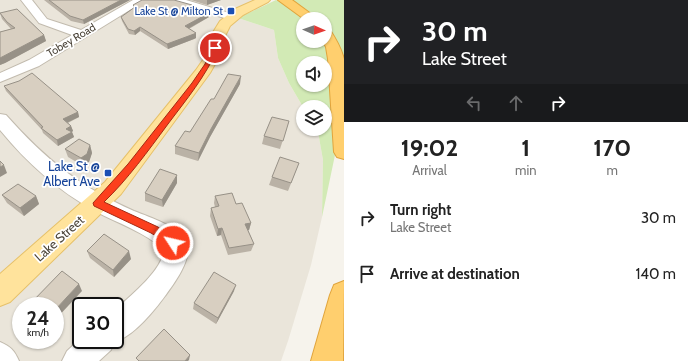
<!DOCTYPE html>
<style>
body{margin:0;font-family:Cabin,sans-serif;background:#f2f2f2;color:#222;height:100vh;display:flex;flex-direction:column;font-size:15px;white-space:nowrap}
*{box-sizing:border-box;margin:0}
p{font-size:13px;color:#767676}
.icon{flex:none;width:22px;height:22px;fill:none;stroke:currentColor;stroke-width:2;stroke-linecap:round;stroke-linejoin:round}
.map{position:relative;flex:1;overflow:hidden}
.sheet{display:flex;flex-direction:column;background:#fff;width:344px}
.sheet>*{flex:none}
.hud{background:#202124;color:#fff;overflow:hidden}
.needle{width:26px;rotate:92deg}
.buttons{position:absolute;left:296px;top:12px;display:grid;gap:8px}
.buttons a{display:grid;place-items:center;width:36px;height:36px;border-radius:50%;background:#fff;box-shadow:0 1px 3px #0004;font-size:20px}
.speed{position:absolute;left:12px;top:297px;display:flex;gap:8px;font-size:20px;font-weight:700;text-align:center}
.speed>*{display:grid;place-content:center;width:52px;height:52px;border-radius:50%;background:#fff;box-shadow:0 1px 3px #0004;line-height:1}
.speed small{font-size:10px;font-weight:400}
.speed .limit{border:2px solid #111;border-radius:6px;background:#fff;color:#111}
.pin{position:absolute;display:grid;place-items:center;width:34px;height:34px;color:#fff;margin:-17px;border:2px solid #fff;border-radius:50%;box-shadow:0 1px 4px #0007}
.me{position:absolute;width:44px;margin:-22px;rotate:305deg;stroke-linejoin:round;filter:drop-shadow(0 0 3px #0008)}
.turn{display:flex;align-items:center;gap:14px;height:84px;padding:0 12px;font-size:18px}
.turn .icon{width:52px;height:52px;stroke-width:2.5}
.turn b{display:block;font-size:28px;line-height:34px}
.lanes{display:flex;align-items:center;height:38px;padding:0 12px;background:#0003;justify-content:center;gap:20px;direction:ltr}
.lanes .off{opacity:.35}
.eta{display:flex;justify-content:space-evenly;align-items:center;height:68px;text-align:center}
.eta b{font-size:24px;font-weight:800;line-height:28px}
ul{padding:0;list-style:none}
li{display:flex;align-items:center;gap:12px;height:56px;padding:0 12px}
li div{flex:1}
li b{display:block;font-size:15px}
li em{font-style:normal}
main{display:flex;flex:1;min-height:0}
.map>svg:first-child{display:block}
</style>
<main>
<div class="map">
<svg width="344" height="361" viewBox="0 0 344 361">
<rect width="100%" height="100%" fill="#f6f3ec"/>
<!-- residential -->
<g fill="#eae5da" fill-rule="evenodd">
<path d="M0 0H254L230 13 216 29 204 62 106 181 0 276Z"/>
<path d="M238 18 274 30 278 58 289 83 303 107V129H316L318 132 323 160 322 217 311 265 288 341 281 361H0V306L162 138 201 86 221 51 226 33ZM21 306H55V340H21ZM81 306H115V340H81Z"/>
</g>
<!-- green -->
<g fill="#d2eab5" fill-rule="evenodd">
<path d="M276 0 283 2 308 19H303V41H325L329 51 336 125 335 155 322 217 323 160 318 132 316 129H325V107H303L289 83 278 58 274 30 238 18ZM303 63H325V85H303Z"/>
<path d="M290 0H344V69L336 40 325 26V19H318L310 12Z"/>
</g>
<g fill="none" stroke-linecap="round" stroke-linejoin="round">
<!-- minor casing -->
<g stroke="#c2bbae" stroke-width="2">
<g id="minor">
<path d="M21 0H32L47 19 81 30 133 0H146L39 66 0 82V73L29 60 72 35 39 23Z"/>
<path d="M170 0H186L236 15 238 17 236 19H228L171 2Z"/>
<path d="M0 114 6 115C45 159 80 187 134 211 151 218 181 226 187 247 191 261 173 285 165 296 154 311 133 337 114 342L111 350 99 361H62L67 351 81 338V340H115V310C130 296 162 271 164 250 145 232 117 223 95 211 57 190 27 163 0 130Z"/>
<path d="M0 342C11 347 14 350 19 361H0Z"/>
</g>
</g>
<!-- major casing -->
<g stroke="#e6c16a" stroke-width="2">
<path id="major" d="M255 0H270L268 2 243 15 230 26 226 34 219 57 210 73 121 194 10 302 0 306V274L105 182 196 70 205 57 212 34 220 21 235 9Z"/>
</g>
<!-- highway casing -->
<g stroke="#e0a43c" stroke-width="2">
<g id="highway">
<path d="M278 0H292L318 19H304Z"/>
<path d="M325 29 330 30C336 39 341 48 344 59V159L337 157 334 152 328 59 326 47 323 41H325Z"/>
<path d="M344 281 343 361H311L330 295 334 285Z"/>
</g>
</g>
<!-- minor -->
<use href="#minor" fill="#fff" fill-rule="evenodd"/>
<!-- major -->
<use href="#major" fill="#ffe39c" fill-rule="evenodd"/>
<!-- highway -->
<use href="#highway" fill="#ffcf6e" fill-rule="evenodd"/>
</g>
<!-- wall -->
<g fill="#bab2a6">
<path d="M44 0H130L84 24 71 21Z"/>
<path d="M191 0H221L207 5Z"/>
<path d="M133 5H192L191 7 209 13V17L189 29 196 33V38L194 39 168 49 140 31 135 35 129 34 122 21 121 17 134 8Z"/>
<path d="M0 13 44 35 46 41 5 63 0 65V32L11 29 2 19Z"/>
<path d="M240 84 210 137 198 161 175 154V146L190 132 214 99Z"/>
<path d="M4 86 78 112 79 117 68 123 71 126 73 131 72 132 74 137 58 146 43 133 42 130 6 91Z"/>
<path d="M289 121 280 149 262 144 264 136Z"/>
<path d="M90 145 92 153 89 162 83 166 68 157 65 149Z"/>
<path d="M299 163 288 191 269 185 272 177Z"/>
<path d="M177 183 163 207 145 201V193Z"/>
<path d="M2 195 36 196 39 204 24 216 7 203Z"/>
<path d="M215 196 236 204 251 223 249 230H248L254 244 251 251 228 255 221 235 217 236 210 216 211 208 215 207 214 203Z"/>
<path d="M87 251 131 259 114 277 90 258Z"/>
<path d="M234 291 216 324 193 309 194 303Z"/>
</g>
<!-- shaded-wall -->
<g fill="#979187">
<path d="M121 0H130L84 24 83 20Z"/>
<path d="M207 0H221L207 5Z"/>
<path d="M209 13V17L184 31 185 26Z"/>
<path d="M140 27V31L135 35 134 31Z"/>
<path d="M196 33V38L194 39 168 49 167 44Z"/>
<path d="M44 35 46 41 5 63 0 65V58Z"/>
<path d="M241 76 240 84 210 137 198 161 199 153 211 129Z"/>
<path d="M78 112 79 117 64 124 63 119Z"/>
<path d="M71 126 73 131 68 134 66 129Z"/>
<path d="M72 132 74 137 58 146 57 140Z"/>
<path d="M90 145 92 153 89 162 83 166 81 158Z"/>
<path d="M4 165 7 173 0 177V167Z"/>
<path d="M177 175V183L163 207 162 200Z"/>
<path d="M36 196 39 204 24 216 20 208Z"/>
<path d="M251 223 249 230 243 231 245 224Z"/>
<path d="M222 228 221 235 217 236 218 229Z"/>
<path d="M129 251 131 259 114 277 113 270Z"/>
<path d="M79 284 82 291 55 320V310Z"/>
<path d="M236 285 234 291 216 324 218 318Z"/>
<path d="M190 355 189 360 188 361H185Z"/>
</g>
<!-- building -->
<g fill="#d8cfc1" stroke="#979187">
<path d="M49 0H121L83 20 70 16Z"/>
<path d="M142 0H174L192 5 189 6 209 13 185 26 196 33 194 34 167 44 140 27 134 31 128 29 121 17 135 7 133 5Z"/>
<path d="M17 9 44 35 0 58V32L15 28 7 22 0 13Z"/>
<path d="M32 73 78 112 63 119 71 126 66 129 72 132 57 140 41 128 43 127 4 86 19 81Z"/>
<path d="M228 74 241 76 211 129 199 153 175 146 185 131 190 132 211 99H214Z"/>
<path d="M272 117 289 121 283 141 264 136Z"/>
<path d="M79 139 90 145 87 154 81 158 65 149Z"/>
<path d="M280 157 299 163 291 183 272 177Z"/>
<path d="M0 161 4 165 0 167Z"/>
<path d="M160 169 177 175 162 200 145 193Z"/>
<path d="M18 184 36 196 20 208 2 195Z"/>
<path d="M232 193 236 204 242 203 251 223 245 224 254 244 229 248 222 228 218 229 211 208 219 206 215 196Z"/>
<path d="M104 234 129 251 113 270 87 251Z"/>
<path d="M62 271 79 284 55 310V306H30L29 305Z"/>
<path d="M214 272 236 285 218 318 194 303Z"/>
<path d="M164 329 190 355 185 361H139L136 358Z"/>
</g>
<!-- route -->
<path fill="#fc3f1d" stroke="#a42913" d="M215 46 218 48C206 76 186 100 168 124 148 151 128 179 104 202L158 227 177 240 178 243 177 246 173 247 151 233 94 206 93 203 128 164 192 83 205 64 212 48Z"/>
<!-- markers -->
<g fill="#1a4fb4" stroke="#fff" stroke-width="1.5">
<rect x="227" y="7" width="8" height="8" rx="2"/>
<rect x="104" y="169" width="8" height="8" rx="2"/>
</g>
<g text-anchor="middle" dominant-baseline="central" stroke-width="3.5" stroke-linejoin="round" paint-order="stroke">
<!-- far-transit labels -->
<g font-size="11" fill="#164399" stroke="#fff" text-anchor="end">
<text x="223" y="11">Lake St @ Milton St</text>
</g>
<!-- far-street labels -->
<g font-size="11" fill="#4b4439" stroke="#fff">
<text transform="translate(71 40) rotate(-31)">Tobey Road</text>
</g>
<!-- transit labels -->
<g font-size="13" fill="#164399" stroke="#fff" text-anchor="end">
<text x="100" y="166">Lake St @<tspan x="100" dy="15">Albert Ave</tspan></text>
</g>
<!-- street labels -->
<g font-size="13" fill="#4b4439" stroke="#fff">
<text transform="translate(59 238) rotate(-42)">Lake Street</text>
</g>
</g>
</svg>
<div class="buttons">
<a><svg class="needle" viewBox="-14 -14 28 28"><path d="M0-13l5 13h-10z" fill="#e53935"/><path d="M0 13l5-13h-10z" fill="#767676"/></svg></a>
<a><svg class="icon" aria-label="sound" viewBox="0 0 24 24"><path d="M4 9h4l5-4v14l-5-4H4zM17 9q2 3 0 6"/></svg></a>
<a><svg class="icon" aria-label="layers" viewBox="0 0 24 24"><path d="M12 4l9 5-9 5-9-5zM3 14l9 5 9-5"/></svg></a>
</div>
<div class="speed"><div>24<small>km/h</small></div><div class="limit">30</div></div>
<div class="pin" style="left:215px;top:48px;background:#d93025"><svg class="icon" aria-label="arrive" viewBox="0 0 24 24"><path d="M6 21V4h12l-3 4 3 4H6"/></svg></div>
<svg class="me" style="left:173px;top:243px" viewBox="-20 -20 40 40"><circle r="17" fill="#fc3f1d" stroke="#fff" stroke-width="3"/><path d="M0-11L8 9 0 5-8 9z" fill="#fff"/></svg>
</div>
<section class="sheet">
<div class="hud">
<div class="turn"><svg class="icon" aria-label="right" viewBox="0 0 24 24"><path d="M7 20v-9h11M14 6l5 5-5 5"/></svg><div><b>30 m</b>Lake Street</div></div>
<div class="lanes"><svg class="icon off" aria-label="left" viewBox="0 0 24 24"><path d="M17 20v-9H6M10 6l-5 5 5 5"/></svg><svg class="icon off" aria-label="ahead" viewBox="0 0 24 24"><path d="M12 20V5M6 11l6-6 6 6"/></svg><svg class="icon" aria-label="right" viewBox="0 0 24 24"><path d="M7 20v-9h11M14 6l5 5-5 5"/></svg></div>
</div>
<div class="eta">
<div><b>19:02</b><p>Arrival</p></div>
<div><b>1</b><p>min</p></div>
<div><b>170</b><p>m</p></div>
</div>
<ul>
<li><svg class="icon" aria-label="right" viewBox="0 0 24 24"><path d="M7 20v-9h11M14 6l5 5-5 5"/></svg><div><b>Turn right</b><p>Lake Street</p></div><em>30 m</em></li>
<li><svg class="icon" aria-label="arrive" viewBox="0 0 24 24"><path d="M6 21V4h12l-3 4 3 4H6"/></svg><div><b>Arrive at destination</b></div><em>140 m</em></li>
</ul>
</section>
</main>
